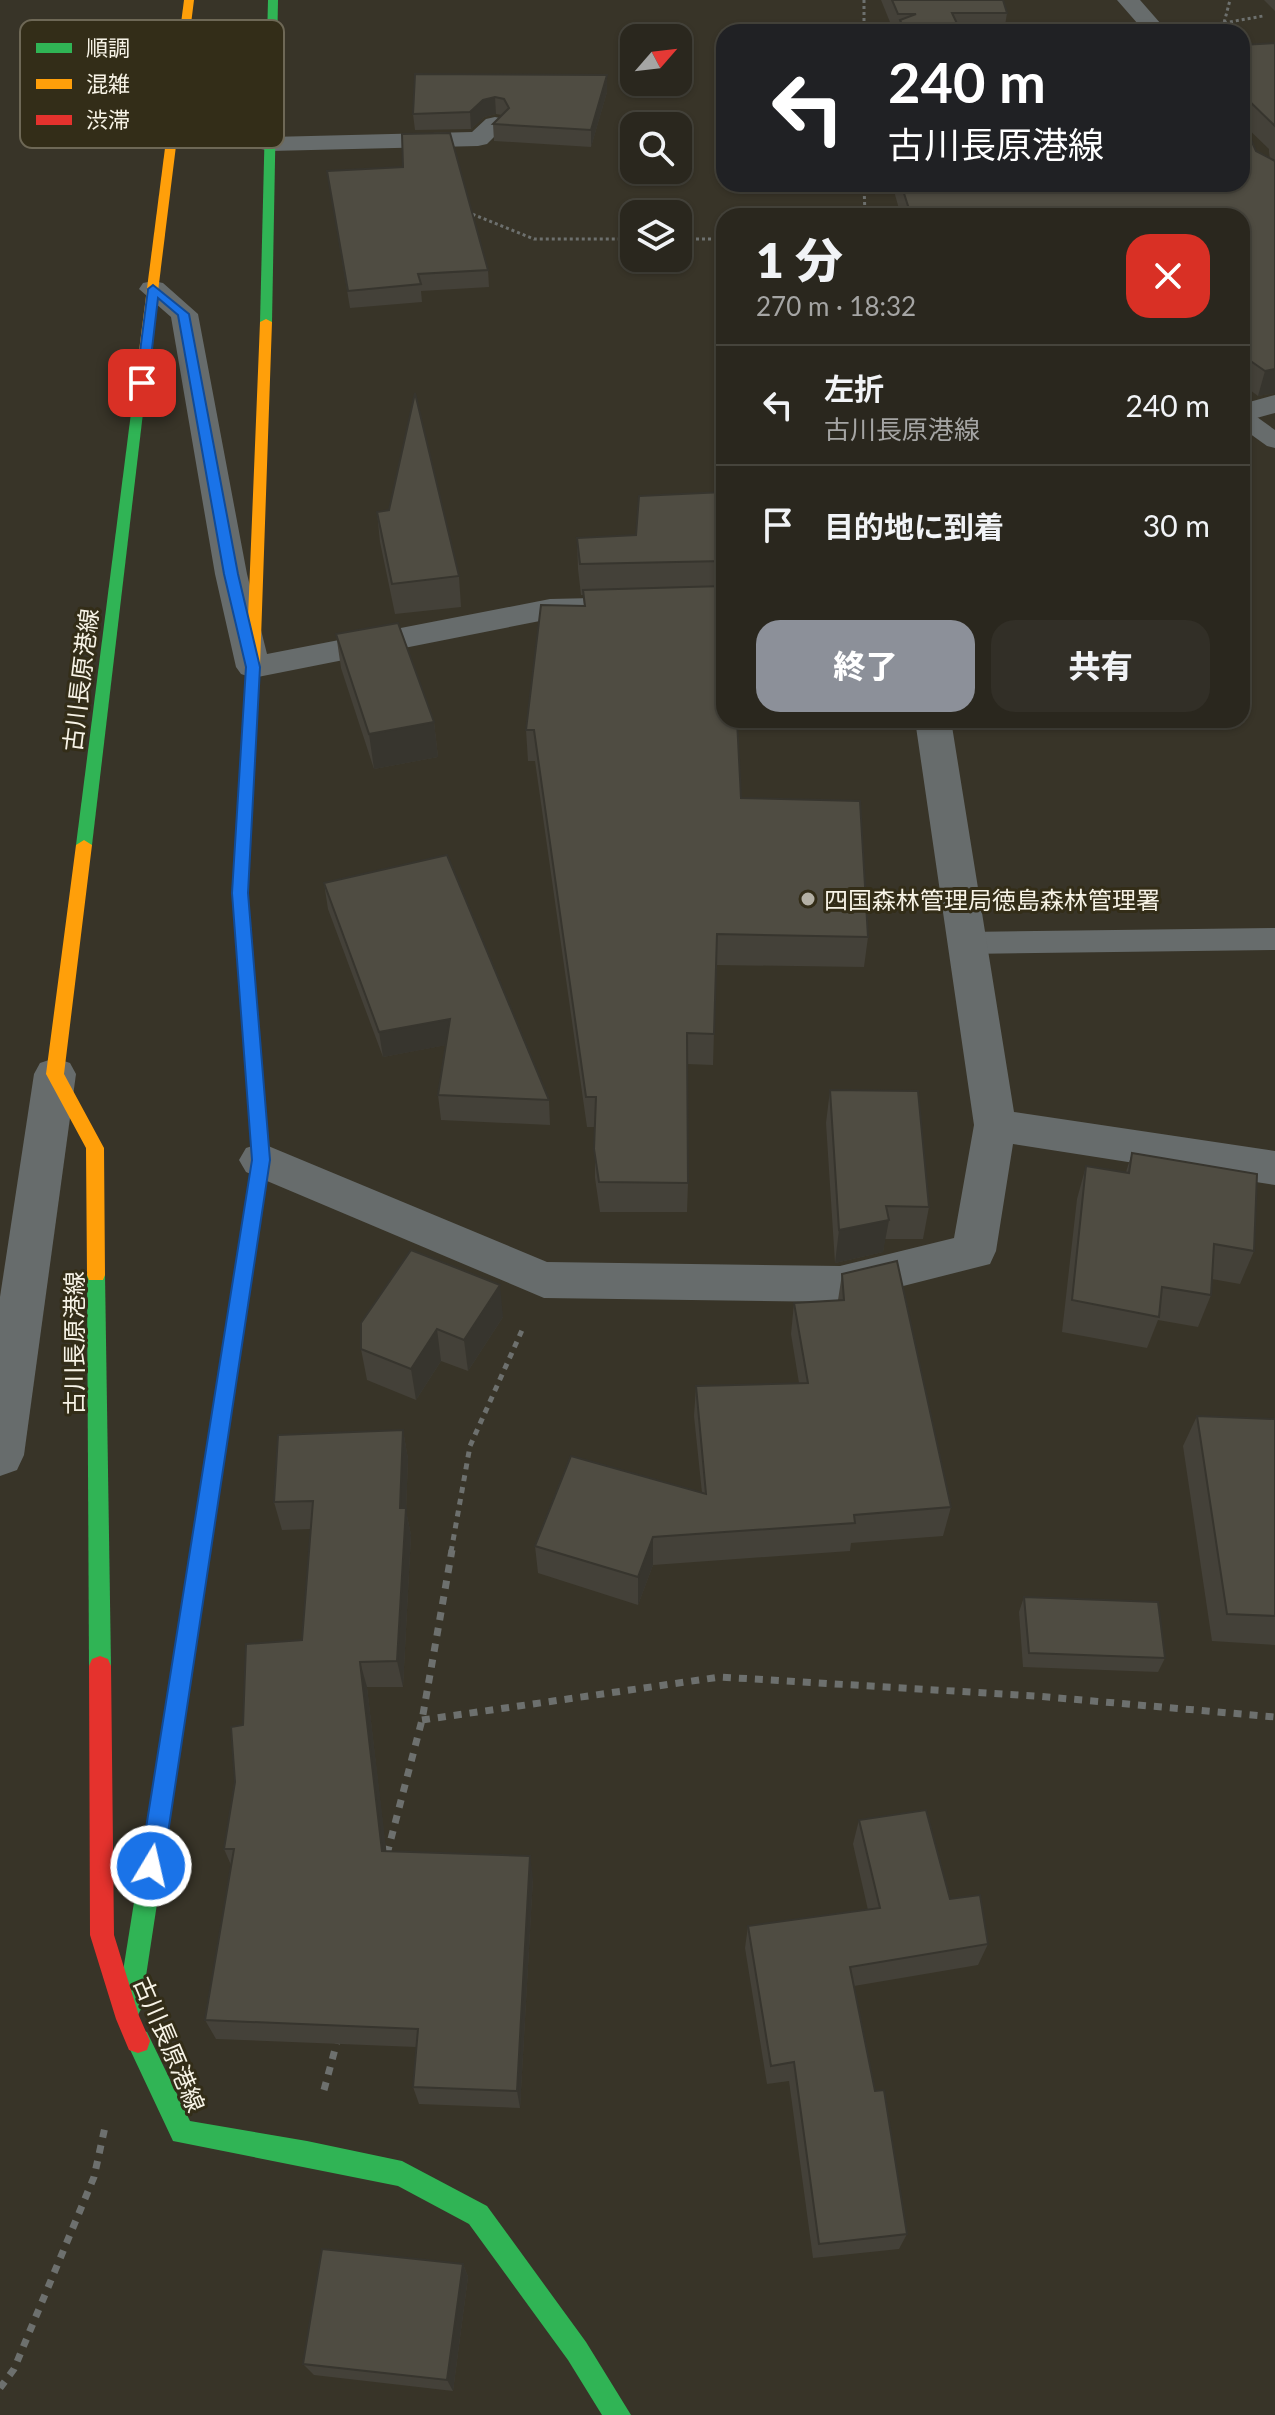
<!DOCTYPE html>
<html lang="ja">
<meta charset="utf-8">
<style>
body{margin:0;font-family:Lato,"Noto Sans JP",sans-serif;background:#322f27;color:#f1f3f6;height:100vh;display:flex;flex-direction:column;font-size:30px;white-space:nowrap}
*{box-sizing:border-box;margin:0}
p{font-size:26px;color:#a5a5a4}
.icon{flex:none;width:44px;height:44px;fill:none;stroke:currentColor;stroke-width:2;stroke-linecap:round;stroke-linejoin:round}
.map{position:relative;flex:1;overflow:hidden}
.sheet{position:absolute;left:716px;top:208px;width:534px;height:520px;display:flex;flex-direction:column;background:#2a271e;border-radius:24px;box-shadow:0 2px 6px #0004,0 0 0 2px #46443c}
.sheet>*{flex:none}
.top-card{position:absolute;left:716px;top:24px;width:534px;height:168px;border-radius:24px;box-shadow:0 2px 6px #0004,0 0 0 2px #46443c;background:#202124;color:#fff;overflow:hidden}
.needle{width:52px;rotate:62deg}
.fabs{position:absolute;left:620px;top:24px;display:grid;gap:16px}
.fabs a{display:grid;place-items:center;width:72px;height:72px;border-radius:16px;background:#2a271e;box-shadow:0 2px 6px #0004,0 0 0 2px #46443c;font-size:40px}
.pin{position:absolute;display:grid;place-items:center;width:68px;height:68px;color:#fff;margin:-34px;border-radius:16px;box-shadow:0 4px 12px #0006}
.me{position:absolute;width:88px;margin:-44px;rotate:9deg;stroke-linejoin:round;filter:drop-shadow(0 0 6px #0008)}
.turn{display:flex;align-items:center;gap:28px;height:168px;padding:0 40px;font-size:36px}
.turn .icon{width:104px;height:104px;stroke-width:2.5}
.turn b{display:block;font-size:56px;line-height:68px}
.round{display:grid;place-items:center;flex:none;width:84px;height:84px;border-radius:24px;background:#322f27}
.head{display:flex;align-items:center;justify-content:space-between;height:136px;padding:0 40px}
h1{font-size:48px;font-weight:800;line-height:60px}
.primary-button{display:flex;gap:16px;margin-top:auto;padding:16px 40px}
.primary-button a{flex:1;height:92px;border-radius:24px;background:#8c9099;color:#fff;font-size:32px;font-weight:800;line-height:92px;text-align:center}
.primary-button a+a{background:#322f27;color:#f1f3f6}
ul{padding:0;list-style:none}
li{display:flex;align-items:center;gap:24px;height:120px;padding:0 40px;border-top:2px solid #46443c}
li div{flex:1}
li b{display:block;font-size:30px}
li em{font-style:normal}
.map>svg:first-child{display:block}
</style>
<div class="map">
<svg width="1275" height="2415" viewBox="0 0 1275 2415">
<rect width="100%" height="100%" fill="#383428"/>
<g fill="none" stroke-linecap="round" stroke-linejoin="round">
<!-- path-far2 -->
<g stroke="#6d706e" stroke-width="3" stroke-dasharray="3 3" stroke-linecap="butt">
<path d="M864 0V32"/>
<path d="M1224 23 1263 16"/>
<path d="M1201 26 1224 23 1230 0"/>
<path d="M864 184 865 216"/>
<path d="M467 212 534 239H634"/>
<path d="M678 239H724"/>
</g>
<!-- path-far1 -->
<path stroke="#6d706e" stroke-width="5" stroke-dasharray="6 6" stroke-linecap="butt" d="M451 1552 470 1446 523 1328"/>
<!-- path -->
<g stroke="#6d706e" stroke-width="7" stroke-dasharray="8 8" stroke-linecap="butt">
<path d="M422 1720 720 1677 1036 1696 1275 1717"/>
<path d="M387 1854 422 1720 452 1550"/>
<path d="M324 2090 338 2038"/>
<path d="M0 2388 14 2369 94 2177 105 2127"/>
</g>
<!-- lane -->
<g fill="#676c6c" fill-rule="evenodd">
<path d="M1242 410 1250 412 1275 430V448L1267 446 1242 428Z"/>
<path d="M1275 928V950L965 954 954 951 950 943 954 935 965 932Z"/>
</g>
<!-- street -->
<g fill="#676c6c" fill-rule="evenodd">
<path d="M1117 0H1140L1168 32H1145Z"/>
<path d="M495 117 504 119 507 124 487 144 478 146 270 151 261 149 258 144 261 139 270 137 472 132 486 119Z"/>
<path d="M153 281 163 283 198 314 247 574 267 654 550 599 724 595V615L550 619 253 678 241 674 236 667 215 574 171 317 139 289 143 283Z"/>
<path d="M1275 395V413L1242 422V404Z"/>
<path d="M915 720H951L1014 1112 1275 1151V1185L1013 1144 996 1251 990 1264 840 1302 544 1298 246 1172 239 1160 246 1148 261 1143 547 1262 840 1266 954 1238 974 1125Z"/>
<path d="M55 1058 70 1063 76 1074 24 1455 17 1470 0 1476V1297L34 1074 40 1063Z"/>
</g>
<!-- fast -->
<g fill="#30b455" fill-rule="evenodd">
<path d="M268 0H278L272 322 266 325 260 322Z"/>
<path d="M137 409 143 413 92 845 84 850 76 845 131 413Z"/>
<path d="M96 1268 103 1270 105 1275 111 1666 108 1673 100 1676 92 1673 89 1666 87 1275 89 1270Z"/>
<path d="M214 1454 221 1457 224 1463 141 2009 137 2017 129 2021 121 2017 117 2009 204 1463 207 1457Z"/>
<path d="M138 2029 147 2032 190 2121 307 2141 402 2161 487 2206 586 2342 631 2415H602L568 2360 469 2224 398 2186 173 2141 126 2041 129 2032Z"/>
</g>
<!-- slow -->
<g fill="#ff9f0a" fill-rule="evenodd">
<path d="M184 0H194L143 413 137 417 131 413Z"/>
<path d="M266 319 272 322 260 667 248 893 252 938 244 944 236 938 232 893 246 667 260 322Z"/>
<path d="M84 840 92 845 64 1074 104 1148 105 1275 103 1280H89L87 1275 86 1148 46 1074 76 845Z"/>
</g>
<!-- jam -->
<g fill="#e5322d" fill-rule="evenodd">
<path d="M244 932 252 938 270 1160 224 1463 221 1469 214 1472 207 1469 204 1463 252 1160 236 938Z"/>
<path d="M100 1656 108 1659 111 1666 114 1935 139 2016 150 2041 147 2050 138 2053 129 2050 116 2019 90 1935 89 1666 92 1659Z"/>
</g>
</g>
<!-- wall -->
<g fill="#444139">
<path d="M881 0H1003L1007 13 1004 32H894Z"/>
<path d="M1264 0H1275V11Z"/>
<path d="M1275 43V393L1258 396 1242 384V216H876L877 209H899L892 184H1242L1256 151 1270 159 1269 152V149L1242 123V45Z"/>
<path d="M607 75V92L591 147 494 141 493 124 502 115 496 114 484 117 471 129 415 130 413 114Z"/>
<path d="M327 171 488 270 489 287 421 291 422 302 350 308Z"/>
<path d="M724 492V720L741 798 868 937 864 967 716 965 713 1065 687 1064 688 1183 687 1212H600L595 1178V1127H587L535 761H528L526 730 584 606 583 595H581L578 569 577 538 636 535Z"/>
<path d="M377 512 459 576 461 607 395 614 380 542Z"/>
<path d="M336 634 434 722 438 757 374 769 341 668Z"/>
<path d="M324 883 549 1100 550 1125 441 1120 438 1095 446 1045 383 1057 328 909Z"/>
<path d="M830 1090 929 1207 923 1239H885L883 1252 835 1263 826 1123Z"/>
<path d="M1132 1153 1254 1251 1240 1284 1212 1279 1211 1295 1198 1327 1158 1320 1147 1348 1062 1332 1077 1199 1086 1166 1126 1172Z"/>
<path d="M842 1274 951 1507 943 1536 851 1543 850 1551 653 1565 638 1605 538 1573 535 1546 702 1493 694 1416 696 1386 799 1383 791 1334 794 1303 838 1300Z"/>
<path d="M503 1317 468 1371 441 1361 416 1400 367 1380 361 1349V1323Z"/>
<path d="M1197 1416 1275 1419V1645L1212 1641 1183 1446Z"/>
<path d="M403 1430 408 1459 406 1511 411 1535 403 1687H367L386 1851 533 1878 520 2108 419 2104 413 2087 416 2047 216 2039 205 2020 231 1865 224 1849 243 1725 302 1640 311 1529 282 1530 274 1502Z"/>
<path d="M1024 1597 1165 1658 1158 1672 1023 1667 1019 1612Z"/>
<path d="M859 1820 950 1899 988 1944 978 1965 854 1986 875 2091 907 2234 899 2249 813 2258 789 2081 767 2084 745 1948 748 1926 868 1910 853 1844Z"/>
<path d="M463 2264 468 2277 453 2391 314 2375 303 2364Z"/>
</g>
<!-- shaded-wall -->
<g fill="#37352e">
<path d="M607 75V92L591 147V130Z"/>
<path d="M495 97 496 114 484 117 471 129 470 112 483 100Z"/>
<path d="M1275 369V393L1258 396 1265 371Z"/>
<path d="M434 722 438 757 374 769 369 734Z"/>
<path d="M450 1019 452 1044 383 1057 379 1032Z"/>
<path d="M889 1220 883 1252 835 1263 839 1230Z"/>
<path d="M500 1285 503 1317 468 1371 464 1340Z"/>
<path d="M437 1329 441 1361 416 1400 411 1369Z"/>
<path d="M403 1430 408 1459 406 1511 411 1535 403 1687 397 1661 400 1508Z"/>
<path d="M653 1537V1565L638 1605V1577Z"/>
<path d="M360 1662 367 1687 389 1873 382 1851Z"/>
<path d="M530 1856 533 1878 520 2108 517 2091Z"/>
<path d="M463 2264 468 2277 453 2391 447 2380Z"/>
</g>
<!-- building -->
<g fill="#4f4c42" stroke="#37352e" stroke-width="2">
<path d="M892 0H1003L1007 13H952L961 32H905L900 20 916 14H898Z"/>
<path d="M1275 43V126L1242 94V45Z"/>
<path d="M415 74 607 75 591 130 493 124 509 108 504 99 495 97 483 100 470 112 413 114Z"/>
<path d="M1247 131 1256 151 1275 161V369L1265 371 1242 355V216H878L877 209H909L901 184H1242V132Z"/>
<path d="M450 133 488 270 418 274 421 284 348 291 327 171 403 167 402 134Z"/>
<path d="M415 393 459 576 392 584 377 512 389 510Z"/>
<path d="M724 492V561L580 564 577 538 636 535 639 496Z"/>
<path d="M724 586V720H737L741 798 860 801 868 937 717 934 714 1034 687 1033 688 1183 599 1182 594 1149 596 1097H586L534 730H526L541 605 585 606 583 590Z"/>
<path d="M398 623 434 722 369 734 336 634Z"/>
<path d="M447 855 549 1100 438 1095 450 1019 379 1032 324 883Z"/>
<path d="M830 1090 918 1091 929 1207 886 1206 889 1220 839 1230Z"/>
<path d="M1132 1153 1257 1174 1254 1251 1214 1244 1211 1295 1162 1287 1159 1317 1072 1300 1086 1166 1129 1173Z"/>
<path d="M411 1250 500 1285 464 1340 437 1329 411 1369 361 1349V1323Z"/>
<path d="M897 1261 951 1507 854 1515 855 1523 653 1537 638 1577 535 1546 571 1456 706 1494 696 1386 808 1383 794 1303 844 1300 842 1274Z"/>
<path d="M1197 1416 1275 1419V1616L1227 1614Z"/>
<path d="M403 1430 400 1508H406L397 1661 360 1662 382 1851 530 1856 517 2091 413 2087 418 2029 205 2020 234 1849H224L235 1782 231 1727 243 1725 246 1644 302 1640 313 1501 274 1502 278 1435Z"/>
<path d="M1024 1597 1158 1602 1165 1658 1029 1653Z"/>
<path d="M926 1810 950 1899 980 1895 988 1944 850 1967 875 2091 884 2090 907 2234 819 2244 794 2062 771 2066 748 1926 880 1908 859 1820Z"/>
<path d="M322 2249 463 2264 447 2380 303 2364Z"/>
</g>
<!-- route -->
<path fill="#1a73e8" stroke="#114b97" stroke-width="2" d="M153 285 189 314 238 574 260 667 248 893 270 1160 163 1866 160 1874 151 1877 143 1874 140 1866 252 1160 232 893 246 667 224 574 178 315 158 298 148 383 142 386 136 383 148 289Z"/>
<!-- markers -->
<circle fill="#b4b0a4" stroke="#332d18" stroke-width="3" cx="808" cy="899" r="8"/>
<g text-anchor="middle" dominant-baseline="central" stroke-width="6" stroke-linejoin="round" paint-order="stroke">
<!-- street labels -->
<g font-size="24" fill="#f7f3e6" stroke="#332d18">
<text transform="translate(80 680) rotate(-83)">古川長原港線</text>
<text transform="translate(73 1343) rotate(-90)">古川長原港線</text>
<text transform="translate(170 2044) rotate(67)">古川長原港線</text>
</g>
<!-- poi labels -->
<g font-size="24" fill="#f7f3e6" stroke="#332d18" text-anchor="start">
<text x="824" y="899">四国森林管理局徳島森林管理署</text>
</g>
</g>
<!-- legend -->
<rect x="20" y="20" width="264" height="128" rx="12" fill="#332d18" stroke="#6e6856" stroke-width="2"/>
<rect x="36" y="43" width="36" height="10" fill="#30b455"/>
<rect x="36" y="79" width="36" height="10" fill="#ff9f0a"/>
<rect x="36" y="115" width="36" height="10" fill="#e5322d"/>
<g font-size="22" fill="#f7f3e6">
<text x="86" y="56">順調</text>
<text x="86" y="92">混雑</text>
<text x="86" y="128">渋滞</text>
</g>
</svg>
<div class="fabs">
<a><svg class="needle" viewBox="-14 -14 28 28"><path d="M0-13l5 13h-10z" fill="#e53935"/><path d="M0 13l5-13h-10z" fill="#a5a5a4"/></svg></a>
<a><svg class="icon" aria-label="search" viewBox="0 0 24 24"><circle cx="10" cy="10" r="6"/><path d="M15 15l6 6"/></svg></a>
<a><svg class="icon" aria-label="layers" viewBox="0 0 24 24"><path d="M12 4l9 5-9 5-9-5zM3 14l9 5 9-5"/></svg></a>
</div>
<div class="pin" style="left:142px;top:383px;background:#d93025"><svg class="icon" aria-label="arrive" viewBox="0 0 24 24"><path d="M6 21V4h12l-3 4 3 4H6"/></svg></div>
<svg class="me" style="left:151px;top:1866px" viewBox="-20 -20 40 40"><circle r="17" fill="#1a73e8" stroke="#fff" stroke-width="3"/><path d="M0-11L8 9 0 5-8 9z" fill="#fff"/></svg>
<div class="top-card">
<div class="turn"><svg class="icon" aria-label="left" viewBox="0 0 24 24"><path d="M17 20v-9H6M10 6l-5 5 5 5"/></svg><div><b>240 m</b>古川長原港線</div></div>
</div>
<section class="sheet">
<div class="head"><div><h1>1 分</h1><p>270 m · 18:32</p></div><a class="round" style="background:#d93025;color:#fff"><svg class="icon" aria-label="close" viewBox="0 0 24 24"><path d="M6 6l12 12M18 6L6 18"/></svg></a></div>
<ul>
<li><svg class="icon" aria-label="left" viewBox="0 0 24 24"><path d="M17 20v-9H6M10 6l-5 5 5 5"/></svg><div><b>左折</b><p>古川長原港線</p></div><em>240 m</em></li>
<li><svg class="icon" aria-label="arrive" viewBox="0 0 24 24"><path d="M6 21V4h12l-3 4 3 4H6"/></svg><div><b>目的地に到着</b></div><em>30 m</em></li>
</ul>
<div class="primary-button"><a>終了</a><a>共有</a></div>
</section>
</div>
